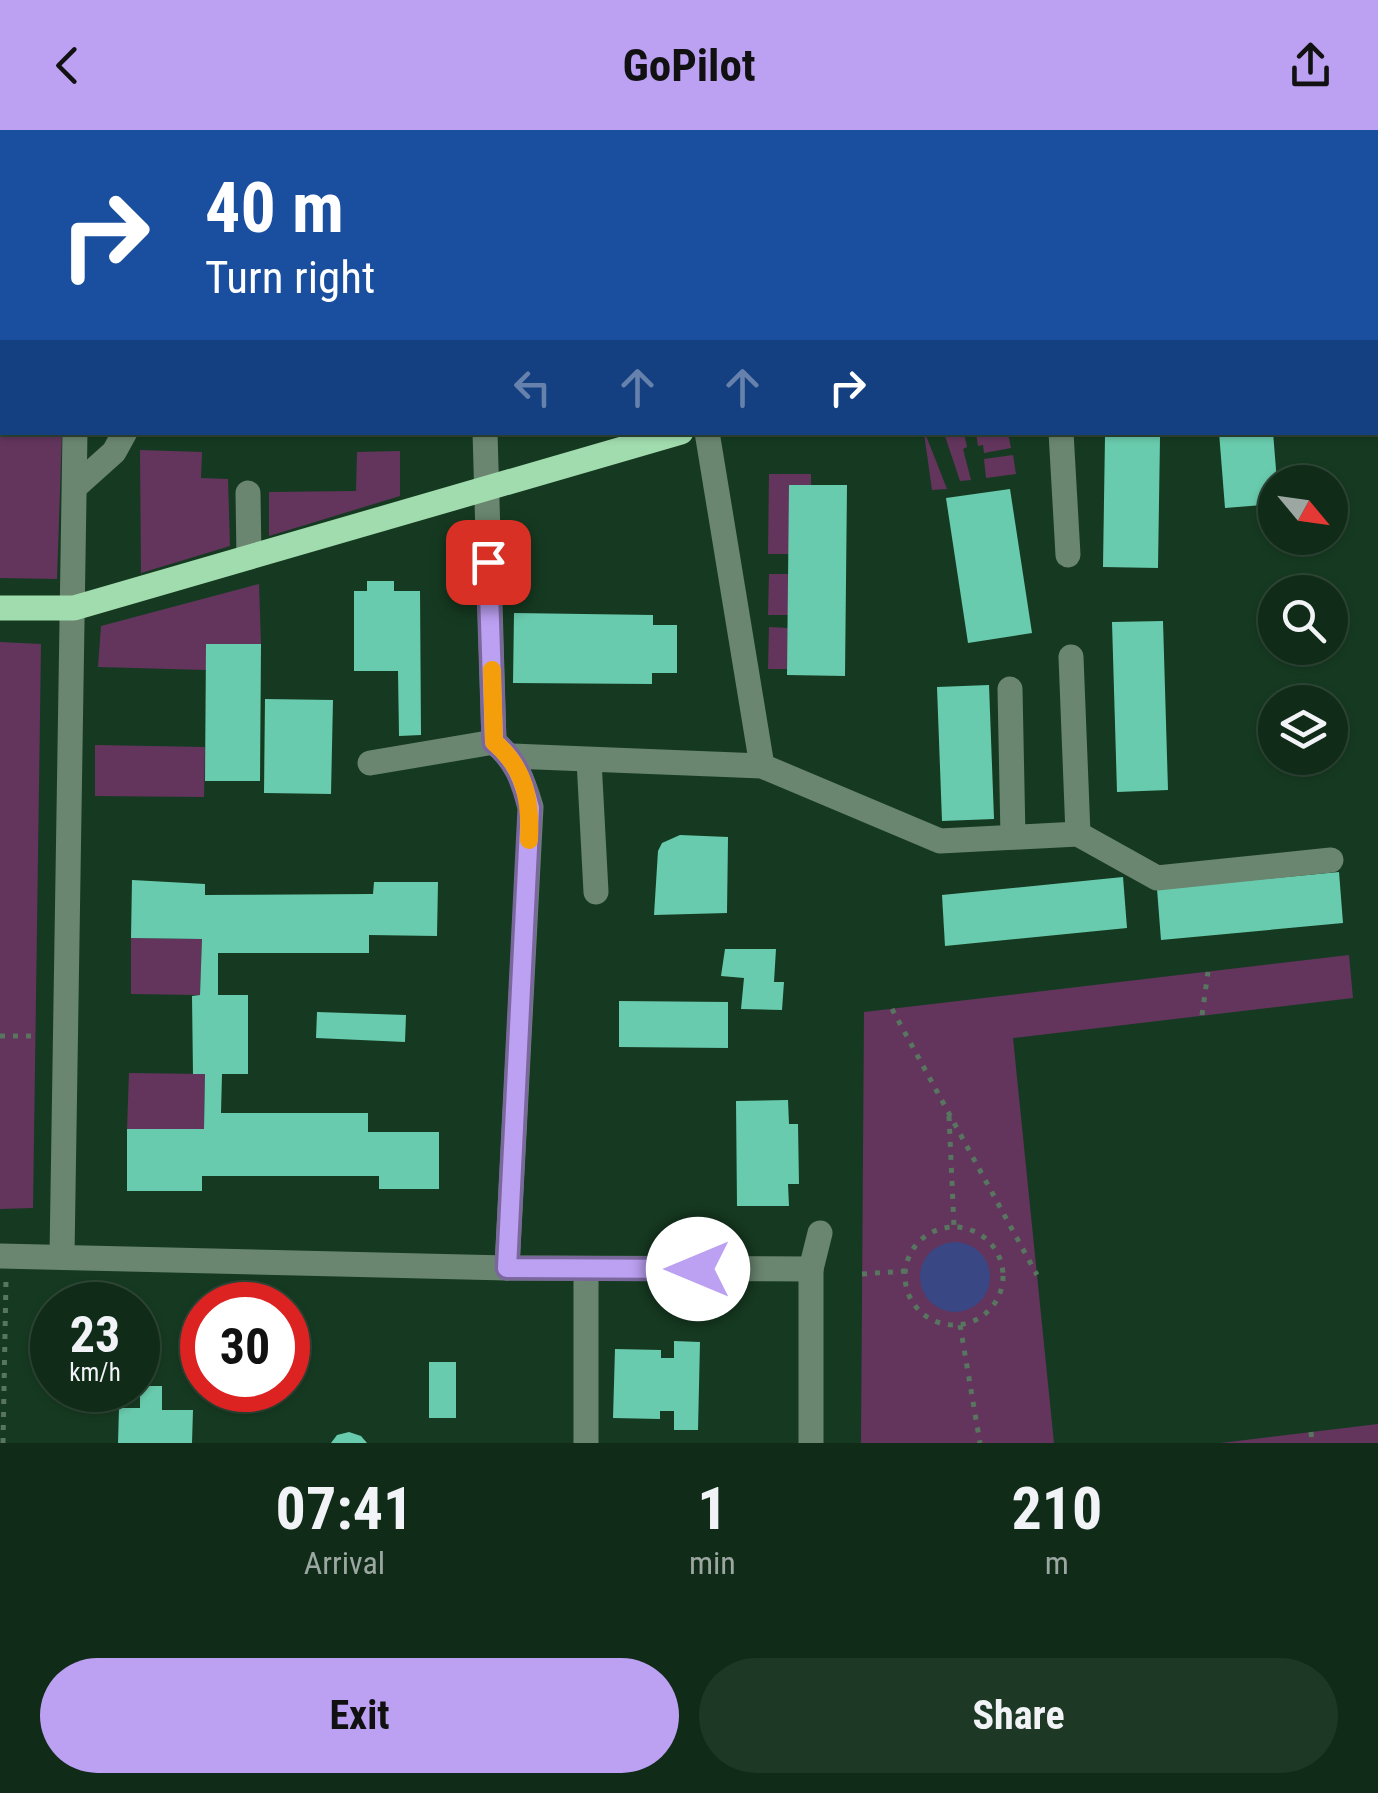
<!DOCTYPE html>
<style>
body{margin:0;font-family:"Roboto Condensed",sans-serif;background:#1e3826;color:#f1f3f6;height:100vh;display:flex;flex-direction:column;font-size:38px;white-space:nowrap}
*{box-sizing:border-box;margin:0}
p{font-size:32px;color:#9ca7a2}
.icon{flex:none;width:55px;height:55px;fill:none;stroke:currentColor;stroke-width:2;stroke-linecap:round;stroke-linejoin:round}
.map{position:relative;height:1313px;overflow:hidden}
.details{display:flex;flex-direction:column;background:#102c19;flex:1}
.details>*{flex:none}
.guide{position:absolute;left:0px;top:0px;width:1380px;height:305px;box-shadow:0 2px 8px #0004,0 0 0 2px #304838;background:#1a4fa0;color:#fff;overflow:hidden}
.needle{width:65px;rotate:119deg}
.tools{position:absolute;left:1258px;top:335px;display:grid;gap:20px}
.tools a{display:grid;place-items:center;width:90px;height:90px;border-radius:50%;background:#102c19;box-shadow:0 2px 8px #0004,0 0 0 2px #304838;font-size:50px}
.speed{position:absolute;left:30px;top:1152px;display:flex;gap:20px;font-size:50px;font-weight:700;text-align:center}
.speed>*{display:grid;place-content:center;width:130px;height:130px;border-radius:50%;background:#102c19;box-shadow:0 2px 8px #0004,0 0 0 2px #304838;line-height:1}
.speed small{font-size:25px;font-weight:400}
.speed .limit{border:15px solid #d22;background:#fff;color:#111}
.pin{position:absolute;display:grid;place-items:center;width:85px;height:85px;color:#fff;margin:-42px;border-radius:20px;box-shadow:0 5px 15px #0006}
.me{position:absolute;width:110px;margin:-55px;rotate:270deg;stroke-linejoin:round;filter:drop-shadow(0 0 8px #0008)}
.turn{display:flex;align-items:center;gap:35px;height:210px;padding:0 40px;font-size:45px}
.turn .icon{width:130px;height:130px;stroke-width:2.5}
.turn b{display:block;font-size:70px;line-height:85px}
.lanes{display:flex;align-items:center;height:95px;padding:0 40px;background:#0003;justify-content:center;gap:50px;direction:ltr}
.lanes .off{opacity:.35}
.eta{display:flex;justify-content:space-evenly;align-items:center;height:170px;text-align:center}
.eta b{font-size:60px;font-weight:700;line-height:70px}
.action{display:flex;gap:20px;margin-top:auto;padding:20px 40px}
.action a{flex:1;height:115px;border-radius:60px;background:#bca0f2;color:#111;font-size:40px;font-weight:700;line-height:115px;text-align:center}
.action a+a{background:#1e3826;color:#f1f3f6}
header{display:flex;justify-content:space-between;align-items:center;height:130px;padding:0 40px;background:#bca0f2;color:#111;font-size:45px;font-weight:700}
.map>svg:first-child{display:block}
</style>
<header><svg class="icon" aria-label="back" viewBox="0 0 24 24"><path d="M15 5l-7 7 7 7"/></svg>GoPilot<svg class="icon" aria-label="share" viewBox="0 0 24 24"><path d="M12 15V3M7 8l5-5 5 5M5 13v7h14v-7"/></svg></header>
<div class="map">
<svg width="1378" height="1313" viewBox="0 0 1378 1313">
<rect width="100%" height="100%" fill="#163a21"/>
<!-- green -->
<g fill="#63355d">
<path d="M0 172H2V302L62 303 57 449 0 448Z"/>
<path d="M924 303H925L947 359 932 360Z"/>
<path d="M944 303H964L967 317 963 319 971 350 960 351Z"/>
<path d="M976 303H1008L1011 318 984 323 983 315 978 316Z"/>
<path d="M140 320 202 322 201 348 228 349 230 416 141 443Z"/>
<path d="M400 321V366L269 406V362L356 361 357 322Z"/>
<path d="M1013 325 1016 344 986 348 984 329Z"/>
<path d="M769 344H811V355H789V424H768Z"/>
<path d="M769 444H788V485H768Z"/>
<path d="M259 454 261 514H206V540L98 537 101 496Z"/>
<path d="M769 497 788 498 787 539H768Z"/>
<path d="M0 512 41 514 33 1078 0 1079Z"/>
<path d="M95 615 205 617 204 667 95 666Z"/>
<path d="M131 808 202 809 200 865 131 864Z"/>
<path d="M1349 825 1353 868 1013 908 1054 1313H861L864 882Z"/>
<path d="M129 943 205 944 204 999H127Z"/>
<path d="M1378 1294V1313H1221Z"/>
</g>
<!-- water -->
<circle fill="#394784" cx="955" cy="1147" r="35"/>
<!-- building -->
<g fill="#69cbad">
<path d="M1219 302H1273L1277 352 1275 374 1225 378Z"/>
<path d="M1105 306 1160 307 1158 438 1103 437Z"/>
<path d="M789 355H847L845 546 787 545Z"/>
<path d="M1010 359 1032 503 968 513 946 368Z"/>
<path d="M367 451H394V461H420L421 605 399 606 398 541H354V461H367Z"/>
<path d="M514 483 653 485V495H677V543H652V554L513 553Z"/>
<path d="M1163 491 1168 660 1117 662 1112 492Z"/>
<path d="M206 514H261L260 651H205Z"/>
<path d="M989 555 994 689 942 691 937 557Z"/>
<path d="M265 569 333 570 331 664 264 663Z"/>
<path d="M680 705 728 707 727 783 654 785 658 721 662 713Z"/>
<path d="M1339 742 1343 793 1161 810 1157 759Z"/>
<path d="M1123 747 1127 798 945 816 942 765Z"/>
<path d="M132 750 205 754V765L373 764 374 752H438L437 806 369 805V823H218V865H248V944H222L221 983H368V1002H439V1059H379V1046H202V1061H127V999H204L205 944H193L192 866 200 865 202 809 131 808Z"/>
<path d="M725 819H776L774 852H784L782 880 741 879 744 848 721 846Z"/>
<path d="M619 871 728 872V918L619 917Z"/>
<path d="M317 882 406 885 405 912 316 908Z"/>
<path d="M788 970 789 994H798L799 1054H788L789 1076H737L736 971Z"/>
<path d="M674 1211 700 1212 698 1300H674V1281H660V1289L613 1288 615 1219 661 1220V1228H674Z"/>
<rect x="429" y="1232" width="27" height="56"/>
<path d="M140 1256H162V1280H193L192 1313H118L119 1278H140Z"/>
<path d="M349 1302 361 1306 367 1313H331L337 1305Z"/>
</g>
<g fill="none" stroke-linecap="round" stroke-linejoin="round">
<!-- path -->
<g stroke="#57755f" stroke-width="5" stroke-dasharray="5 8" stroke-linecap="butt">
<path d="M0 144H2"/>
<path d="M892 879 1037 1145"/>
<path d="M1202 885 1208 842"/>
<path d="M0 906H35"/>
<path d="M949 986 954 1097"/>
<circle cx="954" cy="1146" r="49"/>
<path d="M862 1144 906 1141"/>
<path d="M960 1195 980 1313"/>
<path d="M1311 1302 1312 1313"/>
<path d="M3 1313 6 1149"/>
</g>
<!-- minor -->
<g stroke="#6a8670" stroke-width="25">
<path d="M724 0V2"/>
<path d="M1012 0 1017 2"/>
<path d="M1051 0 1053 2"/>
<path d="M77 2V0"/>
<path d="M486 2V0"/>
<path d="M485 302 494 612C516 630 523 650 531 677L507 1138"/>
<path d="M707 302 762 636"/>
<path d="M1061 302 1068 425"/>
<path d="M75 357 114 322 125 302"/>
<path d="M248 363 249 427"/>
<path d="M1071 527 1078 704"/>
<path d="M1010 559 1013 707"/>
<path d="M512 626 762 636 940 711 1078 704 1157 748 1331 730"/>
<path d="M589 630 596 762"/>
<path d="M370 633 494 612"/>
<path d="M0 1126 507 1138 811 1139 820 1103"/>
<path d="M62 1126 75 302"/>
<path d="M811 1139V1313"/>
<path d="M586 1313V1139"/>
</g>
<!-- major -->
<path stroke="#a1dcae" stroke-width="25" d="M0 478H74L681 302"/>
</g>
<g fill="none" stroke-linecap="round" stroke-linejoin="round">
<!-- route casing -->
<g stroke="#7a689d" stroke-width="25">
<path id="route" d="M488 432 494 612C516 630 523 650 530 678L507 1138 698 1139"/>
</g>
<!-- route -->
<use href="#route" stroke="#bca0f2" stroke-width="18"/>
<!-- slow -->
<path stroke="#f59e0b" stroke-width="18" d="M492 540 494 612C525 638 531 670 529 710"/>
</g>
</svg>
<div class="tools">
<a><svg class="needle" viewBox="-14 -14 28 28"><path d="M0-13l5 13h-10z" fill="#e53935"/><path d="M0 13l5-13h-10z" fill="#9ca7a2"/></svg></a>
<a><svg class="icon" aria-label="search" viewBox="0 0 24 24"><circle cx="10" cy="10" r="6"/><path d="M15 15l6 6"/></svg></a>
<a><svg class="icon" aria-label="layers" viewBox="0 0 24 24"><path d="M12 4l9 5-9 5-9-5zM3 14l9 5 9-5"/></svg></a>
</div>
<div class="speed"><div>23<small>km/h</small></div><div class="limit">30</div></div>
<div class="pin" style="left:488px;top:432px;background:#d93025"><svg class="icon" aria-label="arrive" viewBox="0 0 24 24"><path d="M6 21V4h12l-3 4 3 4H6"/></svg></div>
<svg class="me" style="left:698px;top:1139px" viewBox="-20 -20 40 40"><circle r="19" fill="#fff"/><path d="M0-13L10 11 0 6-10 11z" fill="#bca0f2"/></svg>
<div class="guide">
<div class="turn"><svg class="icon" aria-label="right" viewBox="0 0 24 24"><path d="M7 20v-9h11M14 6l5 5-5 5"/></svg><div><b>40 m</b>Turn right</div></div>
<div class="lanes"><svg class="icon off" aria-label="left" viewBox="0 0 24 24"><path d="M17 20v-9H6M10 6l-5 5 5 5"/></svg><svg class="icon off" aria-label="ahead" viewBox="0 0 24 24"><path d="M12 20V5M6 11l6-6 6 6"/></svg><svg class="icon off" aria-label="ahead" viewBox="0 0 24 24"><path d="M12 20V5M6 11l6-6 6 6"/></svg><svg class="icon" aria-label="right" viewBox="0 0 24 24"><path d="M7 20v-9h11M14 6l5 5-5 5"/></svg></div>
</div>
</div>
<section class="details">
<div class="eta">
<div><b>07:41</b><p>Arrival</p></div>
<div><b>1</b><p>min</p></div>
<div><b>210</b><p>m</p></div>
</div>
<div class="action"><a>Exit</a><a>Share</a></div>
</section>
